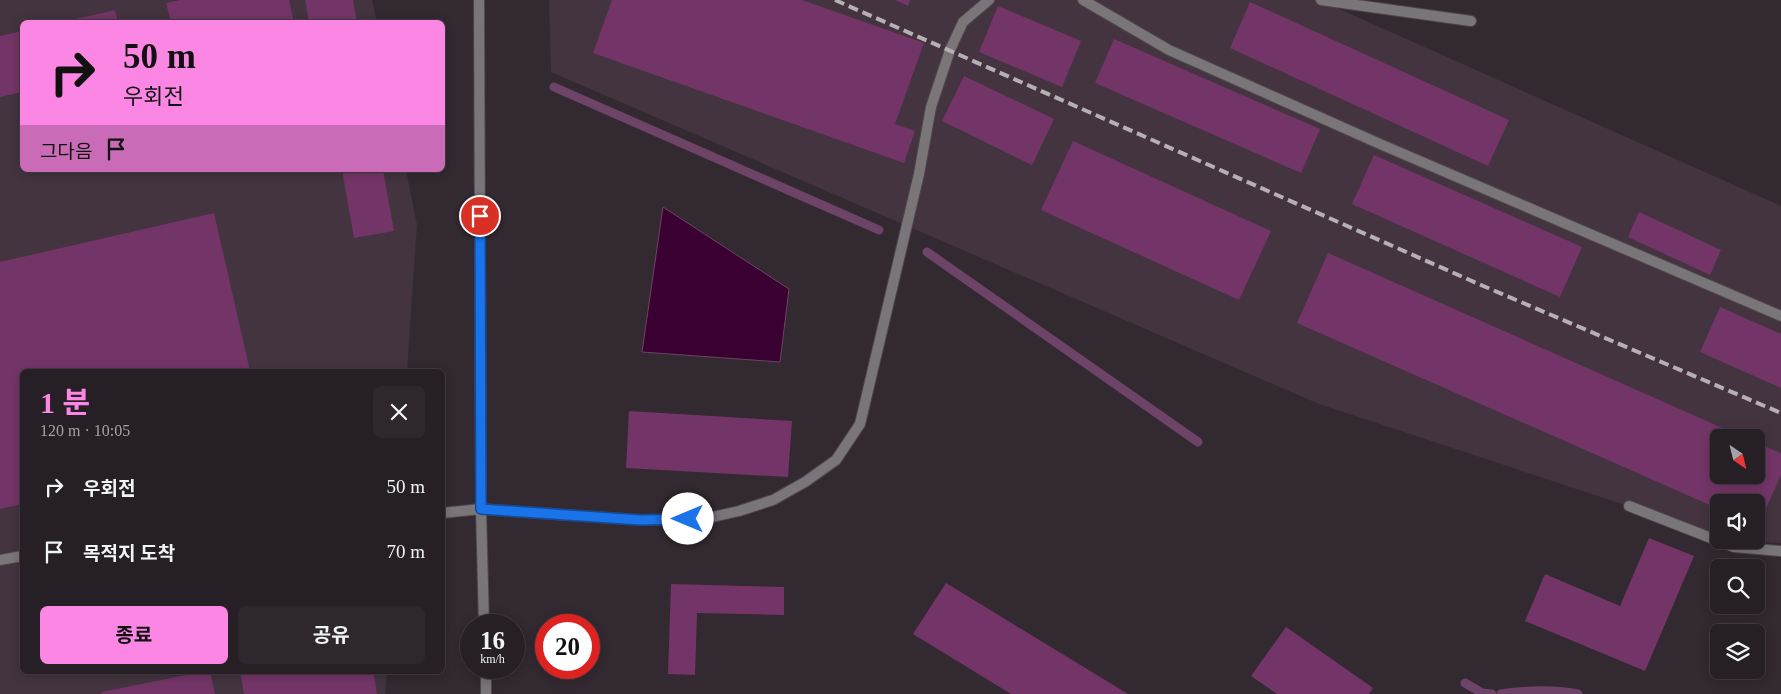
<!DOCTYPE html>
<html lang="ko">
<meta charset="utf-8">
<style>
body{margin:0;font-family:"Times New Roman","Noto Sans KR",serif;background:#2e272d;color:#f1f3f6;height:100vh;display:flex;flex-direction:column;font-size:19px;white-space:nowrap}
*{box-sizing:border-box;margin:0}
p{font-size:16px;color:#a4a2a7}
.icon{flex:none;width:28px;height:28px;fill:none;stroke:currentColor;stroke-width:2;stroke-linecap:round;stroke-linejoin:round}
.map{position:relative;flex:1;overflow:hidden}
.sheet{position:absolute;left:20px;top:369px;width:425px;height:305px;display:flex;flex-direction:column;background:#261f25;border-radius:8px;box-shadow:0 2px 12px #0003,0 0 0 1px #423d42}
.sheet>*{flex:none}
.hud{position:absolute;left:20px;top:20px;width:425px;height:152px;border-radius:8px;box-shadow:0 2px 12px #0003,0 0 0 1px #423d42;background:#fc86e4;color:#111;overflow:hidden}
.needle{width:32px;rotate:145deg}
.tools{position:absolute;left:1710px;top:429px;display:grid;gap:10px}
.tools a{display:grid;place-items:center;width:55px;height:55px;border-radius:8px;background:#261f25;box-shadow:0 2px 12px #0003,0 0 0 1px #423d42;font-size:25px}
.speed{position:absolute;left:460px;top:614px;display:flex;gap:10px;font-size:25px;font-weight:700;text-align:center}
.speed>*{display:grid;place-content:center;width:65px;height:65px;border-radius:50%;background:#261f25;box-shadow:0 2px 12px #0003,0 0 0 1px #423d42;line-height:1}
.speed small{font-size:12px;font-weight:400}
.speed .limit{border:8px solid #d22;background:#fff;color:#111}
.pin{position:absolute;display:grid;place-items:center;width:42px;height:42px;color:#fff;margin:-21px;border:2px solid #fff;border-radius:50%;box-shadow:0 1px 5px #0007}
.me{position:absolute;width:55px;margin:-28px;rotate:270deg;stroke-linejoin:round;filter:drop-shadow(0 0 4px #0008)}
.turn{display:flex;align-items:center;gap:18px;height:105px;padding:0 20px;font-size:22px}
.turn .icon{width:65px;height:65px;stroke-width:2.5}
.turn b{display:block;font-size:35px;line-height:42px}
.then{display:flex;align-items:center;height:48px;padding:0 20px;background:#0003;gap:10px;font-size:19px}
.round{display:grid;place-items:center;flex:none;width:52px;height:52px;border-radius:8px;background:#2e272d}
.headline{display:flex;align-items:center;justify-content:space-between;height:85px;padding:0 20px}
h1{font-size:30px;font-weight:700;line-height:38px;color:#fc86e4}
.primary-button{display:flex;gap:10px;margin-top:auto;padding:10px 20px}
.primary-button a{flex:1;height:58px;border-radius:8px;background:#fc86e4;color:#111;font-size:20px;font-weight:700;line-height:58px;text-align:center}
.primary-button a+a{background:#2e272d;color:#f1f3f6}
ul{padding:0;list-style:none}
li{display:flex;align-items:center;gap:15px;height:65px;padding:0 20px}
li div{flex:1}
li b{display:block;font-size:19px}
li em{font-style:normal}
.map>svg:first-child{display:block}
</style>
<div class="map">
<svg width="1781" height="694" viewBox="0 0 1781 694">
<rect width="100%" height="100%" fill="#332931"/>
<!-- built -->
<g fill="#43343f" fill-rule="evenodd">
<path d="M0 0H372L377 22H22V170H406L417 225 407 371H22V671H387L385 694H0Z"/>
<path d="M549 0H1319L1781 206V543L1729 540H1756V502H1719V536L1319 404 551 72ZM1719 438H1756V475H1719Z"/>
</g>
<!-- water -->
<path fill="#3a0032" stroke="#6d4367" d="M663 207 789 289 780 362 642 352Z"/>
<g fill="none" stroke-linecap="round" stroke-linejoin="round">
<!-- stream -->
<g stroke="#6d4367" stroke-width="9">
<path d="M554 87 879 230"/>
<path d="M927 252 1198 442"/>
<path d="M1465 683 1482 693 1492 694"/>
<path d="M1501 694C1528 690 1552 689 1578 694"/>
</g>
</g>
<!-- building -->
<g fill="#733567">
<path d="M180 0H289L294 22H171L166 3Z"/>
<path d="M305 0H353L357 22H309Z"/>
<path d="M612 0H802L924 43 895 124 915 131 904 163 593 53Z"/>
<path d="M895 0H910L908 6Z"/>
<path d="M1250 2 1509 120 1488 166 1230 48Z"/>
<path d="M998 6 1081 41 1062 87 979 52Z"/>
<path d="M115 10 118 22H63Z"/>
<path d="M22 31V92L0 97V36Z"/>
<path d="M1114 39 1320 129 1301 173 1095 83Z"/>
<path d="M964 76 1054 119 1032 165 942 121Z"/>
<path d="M1073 141 1271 231 1239 300 1041 210Z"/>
<path d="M1374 155 1582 247 1560 297 1352 204Z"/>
<path d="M342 170H383L394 231 354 238Z"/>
<path d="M1639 212 1721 250 1710 275 1628 237Z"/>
<path d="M214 213 250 371H22V504L0 509V262Z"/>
<path d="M1328 253 1745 438H1719V475H1756V443L1781 453V475L1758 526H1756V502H1719V509L1297 323Z"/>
<path d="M1720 307 1781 334V388L1700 352Z"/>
<path d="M629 411 792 421 788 477 626 468Z"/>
<path d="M1649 538 1694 556 1645 671 1525 621 1545 574 1620 606Z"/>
<path d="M946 583 1128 694H1011L913 634Z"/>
<path d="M671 584 784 587V615L697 613 695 675 668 674Z"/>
<path d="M1286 627 1373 688 1369 694H1277L1251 676Z"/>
<path d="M206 671H210L215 694H102V692Z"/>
<path d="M240 671H373L377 694H244Z"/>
</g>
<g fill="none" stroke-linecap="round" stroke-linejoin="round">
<!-- service casing -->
<g stroke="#4f464d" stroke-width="12">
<g id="service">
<path d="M1083 0 1169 50 1380 144 1781 316"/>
<path d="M1321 0 1471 21"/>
<path d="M1629 506 1734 547 1781 551"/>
<path d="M442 513 481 509 640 520 704 519 739 511 773 500 805 482 836 460 860 424 919 174 931 107 950 50 963 22 989 0"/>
<path d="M0 560 22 556"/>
</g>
</g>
<!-- tertiary casing -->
<g stroke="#4f464d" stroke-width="12">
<g id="tertiary">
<path d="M479 0 481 509 484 625"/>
<path d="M486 668V694"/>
</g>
</g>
<!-- service -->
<use href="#service" stroke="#7a7579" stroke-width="10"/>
<!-- tertiary -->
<use href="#tertiary" stroke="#7a7579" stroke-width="10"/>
<!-- rail -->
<path stroke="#b6afb4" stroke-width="4" stroke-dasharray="10 5" stroke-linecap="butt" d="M835 0 1481 285 1781 413"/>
</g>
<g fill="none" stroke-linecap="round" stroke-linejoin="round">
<!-- route casing -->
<g stroke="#114b97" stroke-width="12">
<path id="route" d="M480 216 481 509 640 520 688 519"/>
</g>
<!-- route -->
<use href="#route" stroke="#1a73e8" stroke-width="9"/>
</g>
</svg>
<div class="tools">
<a><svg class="needle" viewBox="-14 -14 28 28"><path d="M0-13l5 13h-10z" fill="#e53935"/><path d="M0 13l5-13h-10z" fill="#a4a2a7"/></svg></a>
<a><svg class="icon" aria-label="sound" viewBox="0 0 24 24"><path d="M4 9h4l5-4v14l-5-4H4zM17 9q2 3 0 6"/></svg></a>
<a><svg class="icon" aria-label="search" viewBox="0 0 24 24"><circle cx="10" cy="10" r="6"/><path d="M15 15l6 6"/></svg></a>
<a><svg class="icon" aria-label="layers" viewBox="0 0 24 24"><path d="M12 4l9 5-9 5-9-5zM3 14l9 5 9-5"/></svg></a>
</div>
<div class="speed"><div>16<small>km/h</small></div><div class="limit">20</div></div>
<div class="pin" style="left:480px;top:216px;background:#d93025"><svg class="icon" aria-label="arrive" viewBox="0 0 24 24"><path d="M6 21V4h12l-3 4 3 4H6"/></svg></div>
<svg class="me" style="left:688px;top:519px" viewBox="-20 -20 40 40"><circle r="19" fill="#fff"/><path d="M0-13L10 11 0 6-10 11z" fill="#1a73e8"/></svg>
<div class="hud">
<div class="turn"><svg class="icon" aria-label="right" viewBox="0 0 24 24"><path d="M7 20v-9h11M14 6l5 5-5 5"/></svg><div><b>50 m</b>우회전</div></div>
<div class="then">그다음<svg class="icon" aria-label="arrive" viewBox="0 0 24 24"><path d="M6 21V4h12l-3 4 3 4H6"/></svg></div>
</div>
<section class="sheet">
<div class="headline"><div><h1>1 분</h1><p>120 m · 10:05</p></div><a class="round"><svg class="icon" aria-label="close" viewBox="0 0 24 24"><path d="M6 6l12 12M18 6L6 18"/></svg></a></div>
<ul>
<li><svg class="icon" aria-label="right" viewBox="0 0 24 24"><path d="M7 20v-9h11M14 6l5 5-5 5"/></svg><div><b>우회전</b></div><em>50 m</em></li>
<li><svg class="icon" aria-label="arrive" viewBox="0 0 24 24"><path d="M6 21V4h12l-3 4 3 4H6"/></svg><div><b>목적지 도착</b></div><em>70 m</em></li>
</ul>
<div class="primary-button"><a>종료</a><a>공유</a></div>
</section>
</div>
